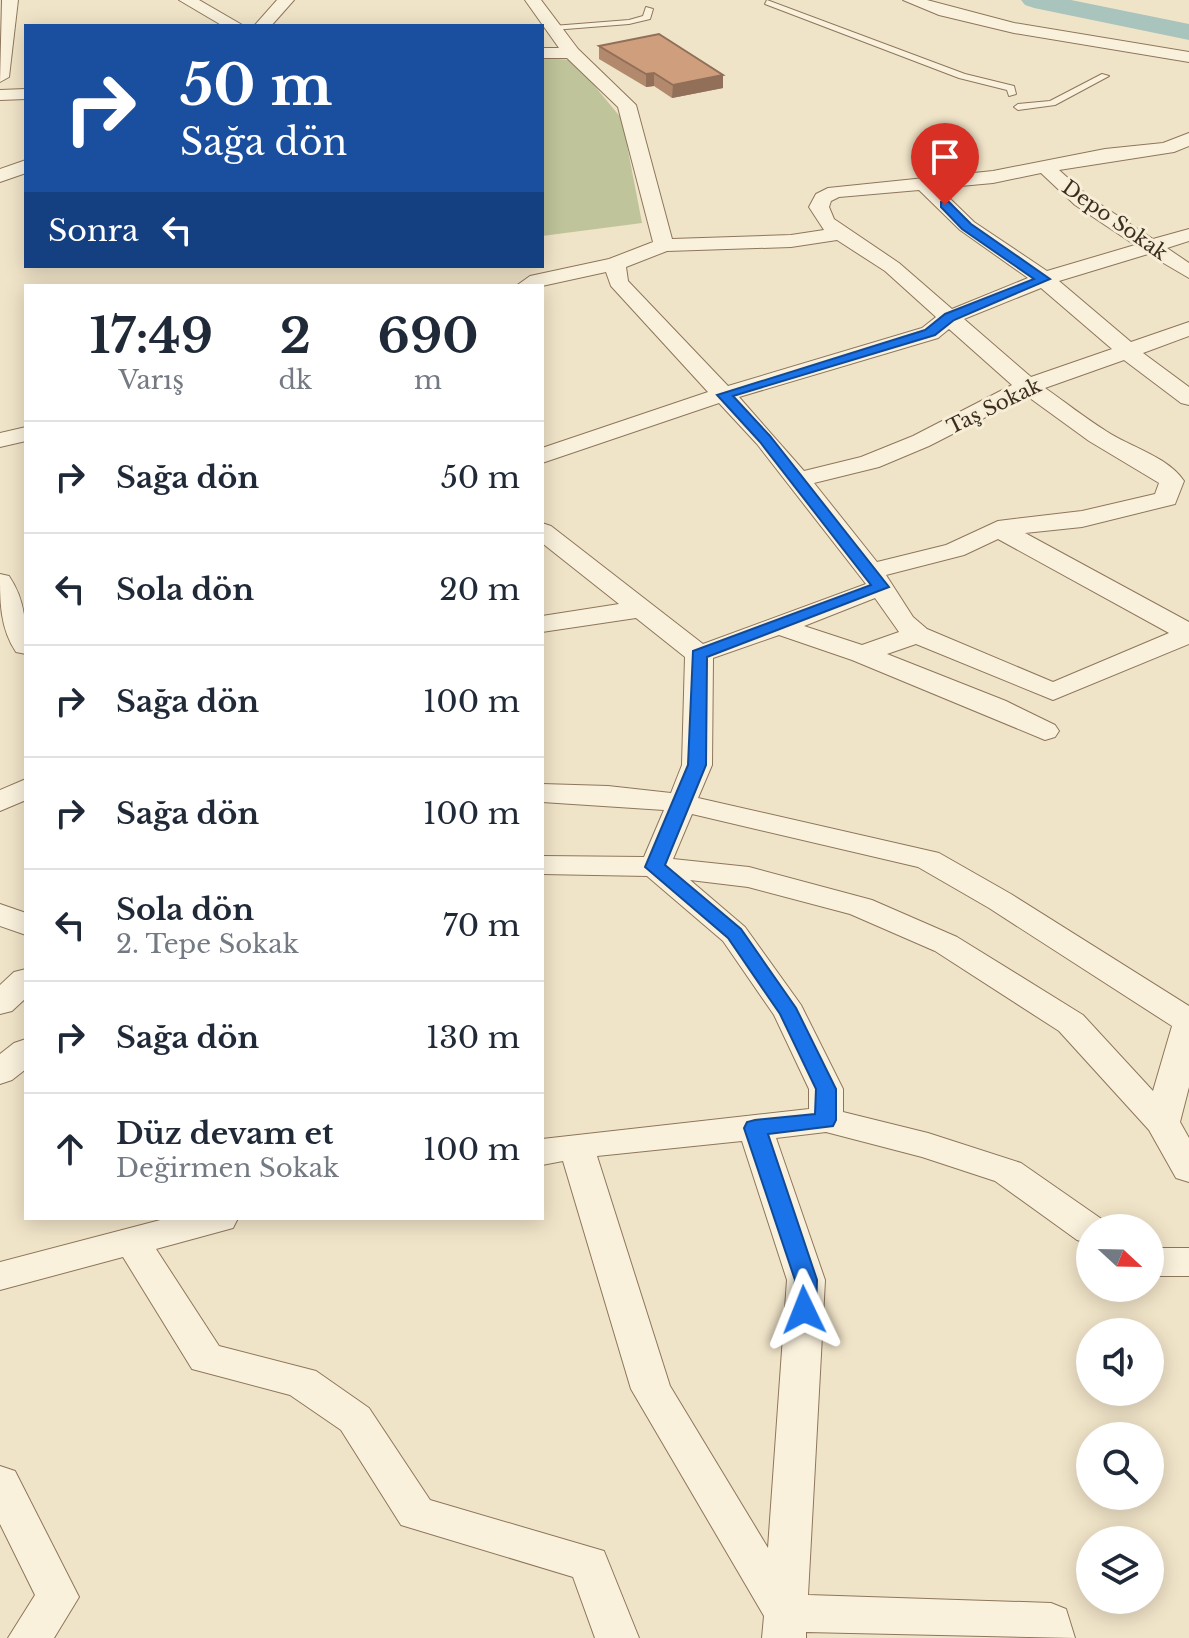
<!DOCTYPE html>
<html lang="tr">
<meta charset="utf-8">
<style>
body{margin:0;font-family:"Libre Baskerville",serif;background:#f6f6f7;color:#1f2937;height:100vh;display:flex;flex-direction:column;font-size:30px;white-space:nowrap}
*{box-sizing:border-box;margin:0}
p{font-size:26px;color:#747a83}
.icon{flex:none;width:44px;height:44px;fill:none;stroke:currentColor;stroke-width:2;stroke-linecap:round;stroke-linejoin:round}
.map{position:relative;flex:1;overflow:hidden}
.panel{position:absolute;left:24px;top:284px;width:520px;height:936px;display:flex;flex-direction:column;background:#fff;border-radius:0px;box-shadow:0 4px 20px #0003}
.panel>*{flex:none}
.top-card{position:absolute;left:24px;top:24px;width:520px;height:244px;border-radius:0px;box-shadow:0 4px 20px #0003;background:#1a4fa0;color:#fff;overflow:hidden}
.needle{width:52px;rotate:112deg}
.controls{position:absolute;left:1076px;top:1214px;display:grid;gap:16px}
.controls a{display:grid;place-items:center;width:88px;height:88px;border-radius:50%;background:#fff;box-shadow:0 4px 20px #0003;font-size:40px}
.pin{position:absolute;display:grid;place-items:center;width:68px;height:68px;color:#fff;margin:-82px -34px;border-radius:50% 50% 50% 0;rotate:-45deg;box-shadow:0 0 8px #0007}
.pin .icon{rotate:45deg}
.me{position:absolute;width:88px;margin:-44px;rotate:358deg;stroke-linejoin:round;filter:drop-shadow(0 0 6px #0008)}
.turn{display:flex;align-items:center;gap:28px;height:168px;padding:0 24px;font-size:36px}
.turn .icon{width:104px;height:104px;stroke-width:2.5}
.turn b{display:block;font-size:56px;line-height:68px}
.then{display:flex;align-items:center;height:76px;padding:0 24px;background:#0003;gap:16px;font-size:30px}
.eta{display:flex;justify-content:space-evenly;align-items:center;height:136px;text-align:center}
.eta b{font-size:48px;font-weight:700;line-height:56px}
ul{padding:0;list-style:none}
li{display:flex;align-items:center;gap:24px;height:112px;padding:0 24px;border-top:2px solid #e0e1e3}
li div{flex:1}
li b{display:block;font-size:30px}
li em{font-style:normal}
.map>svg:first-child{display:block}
</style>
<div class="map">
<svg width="1189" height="1638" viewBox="0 0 1189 1638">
<rect width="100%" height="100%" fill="#f0e4c8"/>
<!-- cemetery -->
<path fill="#bfc49a" d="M542 58 573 60 622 119 642 223 542 236Z"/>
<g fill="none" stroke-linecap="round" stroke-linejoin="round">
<!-- river -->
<path fill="#a9c4bc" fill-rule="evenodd" d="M1021 0H1071L1189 24V40L1034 8 1025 5Z"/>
<!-- service casing -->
<g stroke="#8d765c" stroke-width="2">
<g id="service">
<path d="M767 0 965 74 1014 86 1016 94 1009 96 1007 90 959 78 765 4Z"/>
<path d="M646 7 653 9 650 19 629 24 553 30 549 28 553 26 629 20 643 16Z"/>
<path d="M1102 74 1109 76 1055 105 1018 110 1014 107 1018 104 1050 101Z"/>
</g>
</g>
<!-- minor casing -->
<g stroke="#8d765c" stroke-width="2">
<g id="minor">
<path d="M2 0H18L9 77 0 82Z"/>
<path d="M179 0H199L244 26H223Z"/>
<path d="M277 0H294L271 26H254Z"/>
<path d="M525 0H541L578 49 636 105 672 239 791 235 824 230 809 207 816 194 828 188 993 171 1105 149 1163 143 1189 133V146L1174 152 1059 170 1089 197 1153 239 1189 229V241L1167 248 1189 263V278L1148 254 1059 281 1131 342 1189 322V336L1143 353 1189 387V405L1181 403 1124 360 1045 388C1065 402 1085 418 1106 431 1130 447 1167 456 1184 481L1175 504 1082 527 1025 533 1189 622V644L1053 700 916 644 887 654 1006 701 1055 725 1059 731 1055 737 1045 740 852 660 779 635 713 658 712 765 698 798 939 853 1011 894 1189 1006V1087L1180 1122 1189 1138V1182L1176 1178 1149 1130 1059 1031 935 951 850 914 748 887 690 880 745 927 801 1005 843 1089V1112L928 1133 1021 1163 1103 1220 1107 1228H1090V1244L1077 1240 995 1181 922 1157 826 1132 776 1138 825 1280 808 1595 1051 1603 1066 1609 1075 1638 806 1632V1638H762L764 1616 631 1389 563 1161 542 1165V1139L809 1109V1089L774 1015 723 941 647 876 542 874V856L644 857 664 810 542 802V784L608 786 671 793 682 765 685 657 636 618 542 632V616L619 604 542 543V523L551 526 703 644 866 584 757 444 719 403 542 463V448L708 392 611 286 606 272 542 286H516L530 276 609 259 653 242 618 107 567 58H542V48H559ZM1041 173 1075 205 1135 245 1047 271 974 222 939 188 993 183ZM919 190 960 230 1028 278 952 309 899 263 834 219 829 207 831 201 839 197ZM837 240 885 271 936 317 922 328 728 386 628 281 626 267 667 251 791 247ZM1041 288 1112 349 1031 377 964 319ZM949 329 1012 385 913 436 861 457 804 471 739 397 938 338ZM1027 396 1089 441 1159 483 1155 494 1082 511 998 521 946 545 877 562 814 483 879 467 929 446ZM998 539 1169 633 1053 682 927 629 913 617 886 575 964 555ZM875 598 899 632 862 645 804 626ZM692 814 918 867 989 908 1172 1026 1153 1091 1083 1015 957 937 872 900 749 867 673 859ZM742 1141 787 1280 768 1548 670 1386 597 1156Z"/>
<path d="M903 0H927L1014 23 1189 52V62L1014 33 939 15Z"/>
<path d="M26 89V99L0 100V90Z"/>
<path d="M26 160V173L0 182V169Z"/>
<path d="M26 427V441L0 447V433Z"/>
<path d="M0 574 9 576C26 601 26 626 26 654L16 652C0 628 0 602 0 574Z"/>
<path d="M26 779V800L0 811V790Z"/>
<path d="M0 904 26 913V935L0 926Z"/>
<path d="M26 969V998L12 1011 0 1014V985L14 972Z"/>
<path d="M26 1039V1069L12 1080 0 1084V1054L14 1043Z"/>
<path d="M168 1218H238L233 1228 156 1249 219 1346 316 1371 369 1408 430 1500 604 1551 639 1638H595L573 1577 401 1525 341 1430 290 1395 192 1369 123 1257 0 1290V1262Z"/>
<rect x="1150" y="1248" width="39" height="28"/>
<path d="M0 1466 15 1471 79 1597 54 1638H8L35 1595 0 1524Z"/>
</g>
</g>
<!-- service -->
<use href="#service" fill="#faf1dc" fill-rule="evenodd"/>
<!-- minor -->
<use href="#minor" fill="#faf1dc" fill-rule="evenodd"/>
</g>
<!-- wall -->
<path fill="#b2896c" d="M599 46 723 88 672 98 654 86 646 87 599 59Z"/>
<!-- shaded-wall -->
<g fill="#916f58">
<path d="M654 73V86L646 87V74Z"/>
<path d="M723 75V88L672 98 673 85Z"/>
</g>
<!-- building -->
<path fill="#cf9f7d" stroke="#916f58" stroke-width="2" d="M659 34 723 75 673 85 654 73 646 74 599 46Z"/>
<!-- route -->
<path fill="#1a73e8" stroke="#114b97" stroke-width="2" d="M941 202H949L971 224 1050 279 954 320 935 335 733 396 770 436 889 587 707 657 706 765 665 865 741 929 796 1008 836 1089V1120L833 1126 768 1134 817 1280 816 1310 812 1316 804 1319 796 1316 792 1310 795 1280 744 1128 747 1122 755 1120 815 1114 816 1089 780 1014 728 938 645 867 688 765 693 651 871 585 760 442 717 395 925 330 945 314 1034 279 962 229 941 207Z"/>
<g text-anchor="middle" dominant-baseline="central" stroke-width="6" stroke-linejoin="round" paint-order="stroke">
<!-- far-street labels -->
<g font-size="20" fill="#3d2e20" stroke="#f7eed8">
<text transform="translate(1115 220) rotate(35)">Depo Sokak</text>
<text transform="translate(994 406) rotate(-26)">Taş Sokak</text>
</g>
</g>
</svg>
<div class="controls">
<a><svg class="needle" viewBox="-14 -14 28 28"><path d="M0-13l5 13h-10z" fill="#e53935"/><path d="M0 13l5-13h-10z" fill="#747a83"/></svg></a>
<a><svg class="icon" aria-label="sound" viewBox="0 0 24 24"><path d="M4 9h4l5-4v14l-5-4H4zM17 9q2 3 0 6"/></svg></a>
<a><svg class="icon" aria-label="search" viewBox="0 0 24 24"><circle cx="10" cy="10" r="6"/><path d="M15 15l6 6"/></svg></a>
<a><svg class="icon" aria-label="layers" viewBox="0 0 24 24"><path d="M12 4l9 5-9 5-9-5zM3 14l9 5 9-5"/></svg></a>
</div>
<div class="pin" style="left:945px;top:205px;background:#d93025"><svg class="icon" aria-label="arrive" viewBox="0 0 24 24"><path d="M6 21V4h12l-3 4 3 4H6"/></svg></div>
<svg class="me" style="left:804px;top:1310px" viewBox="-20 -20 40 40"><path d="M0-17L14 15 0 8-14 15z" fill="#1a73e8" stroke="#fff" stroke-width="4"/></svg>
<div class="top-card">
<div class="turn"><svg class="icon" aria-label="right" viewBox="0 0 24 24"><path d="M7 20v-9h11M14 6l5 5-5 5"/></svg><div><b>50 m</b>Sağa dön</div></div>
<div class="then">Sonra<svg class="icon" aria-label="left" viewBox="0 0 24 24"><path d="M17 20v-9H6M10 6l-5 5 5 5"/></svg></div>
</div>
<section class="panel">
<div class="eta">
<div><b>17:49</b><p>Varış</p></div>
<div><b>2</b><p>dk</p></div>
<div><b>690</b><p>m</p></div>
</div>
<ul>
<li><svg class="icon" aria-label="right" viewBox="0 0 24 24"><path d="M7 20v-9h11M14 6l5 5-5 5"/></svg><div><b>Sağa dön</b></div><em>50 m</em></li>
<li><svg class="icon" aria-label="left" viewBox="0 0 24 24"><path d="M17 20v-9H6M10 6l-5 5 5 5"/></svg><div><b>Sola dön</b></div><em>20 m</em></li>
<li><svg class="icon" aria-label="right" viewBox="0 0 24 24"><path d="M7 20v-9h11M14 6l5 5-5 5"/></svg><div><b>Sağa dön</b></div><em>100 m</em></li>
<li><svg class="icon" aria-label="right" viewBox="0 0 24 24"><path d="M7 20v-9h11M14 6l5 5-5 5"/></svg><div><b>Sağa dön</b></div><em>100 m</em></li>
<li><svg class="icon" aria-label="left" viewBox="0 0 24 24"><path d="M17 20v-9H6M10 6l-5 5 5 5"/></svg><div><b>Sola dön</b><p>2. Tepe Sokak</p></div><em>70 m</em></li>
<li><svg class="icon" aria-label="right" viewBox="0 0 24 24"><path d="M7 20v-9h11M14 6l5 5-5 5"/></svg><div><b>Sağa dön</b></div><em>130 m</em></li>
<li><svg class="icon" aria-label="ahead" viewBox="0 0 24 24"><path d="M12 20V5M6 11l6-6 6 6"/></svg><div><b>Düz devam et</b><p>Değirmen Sokak</p></div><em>100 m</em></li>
</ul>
</section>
</div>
